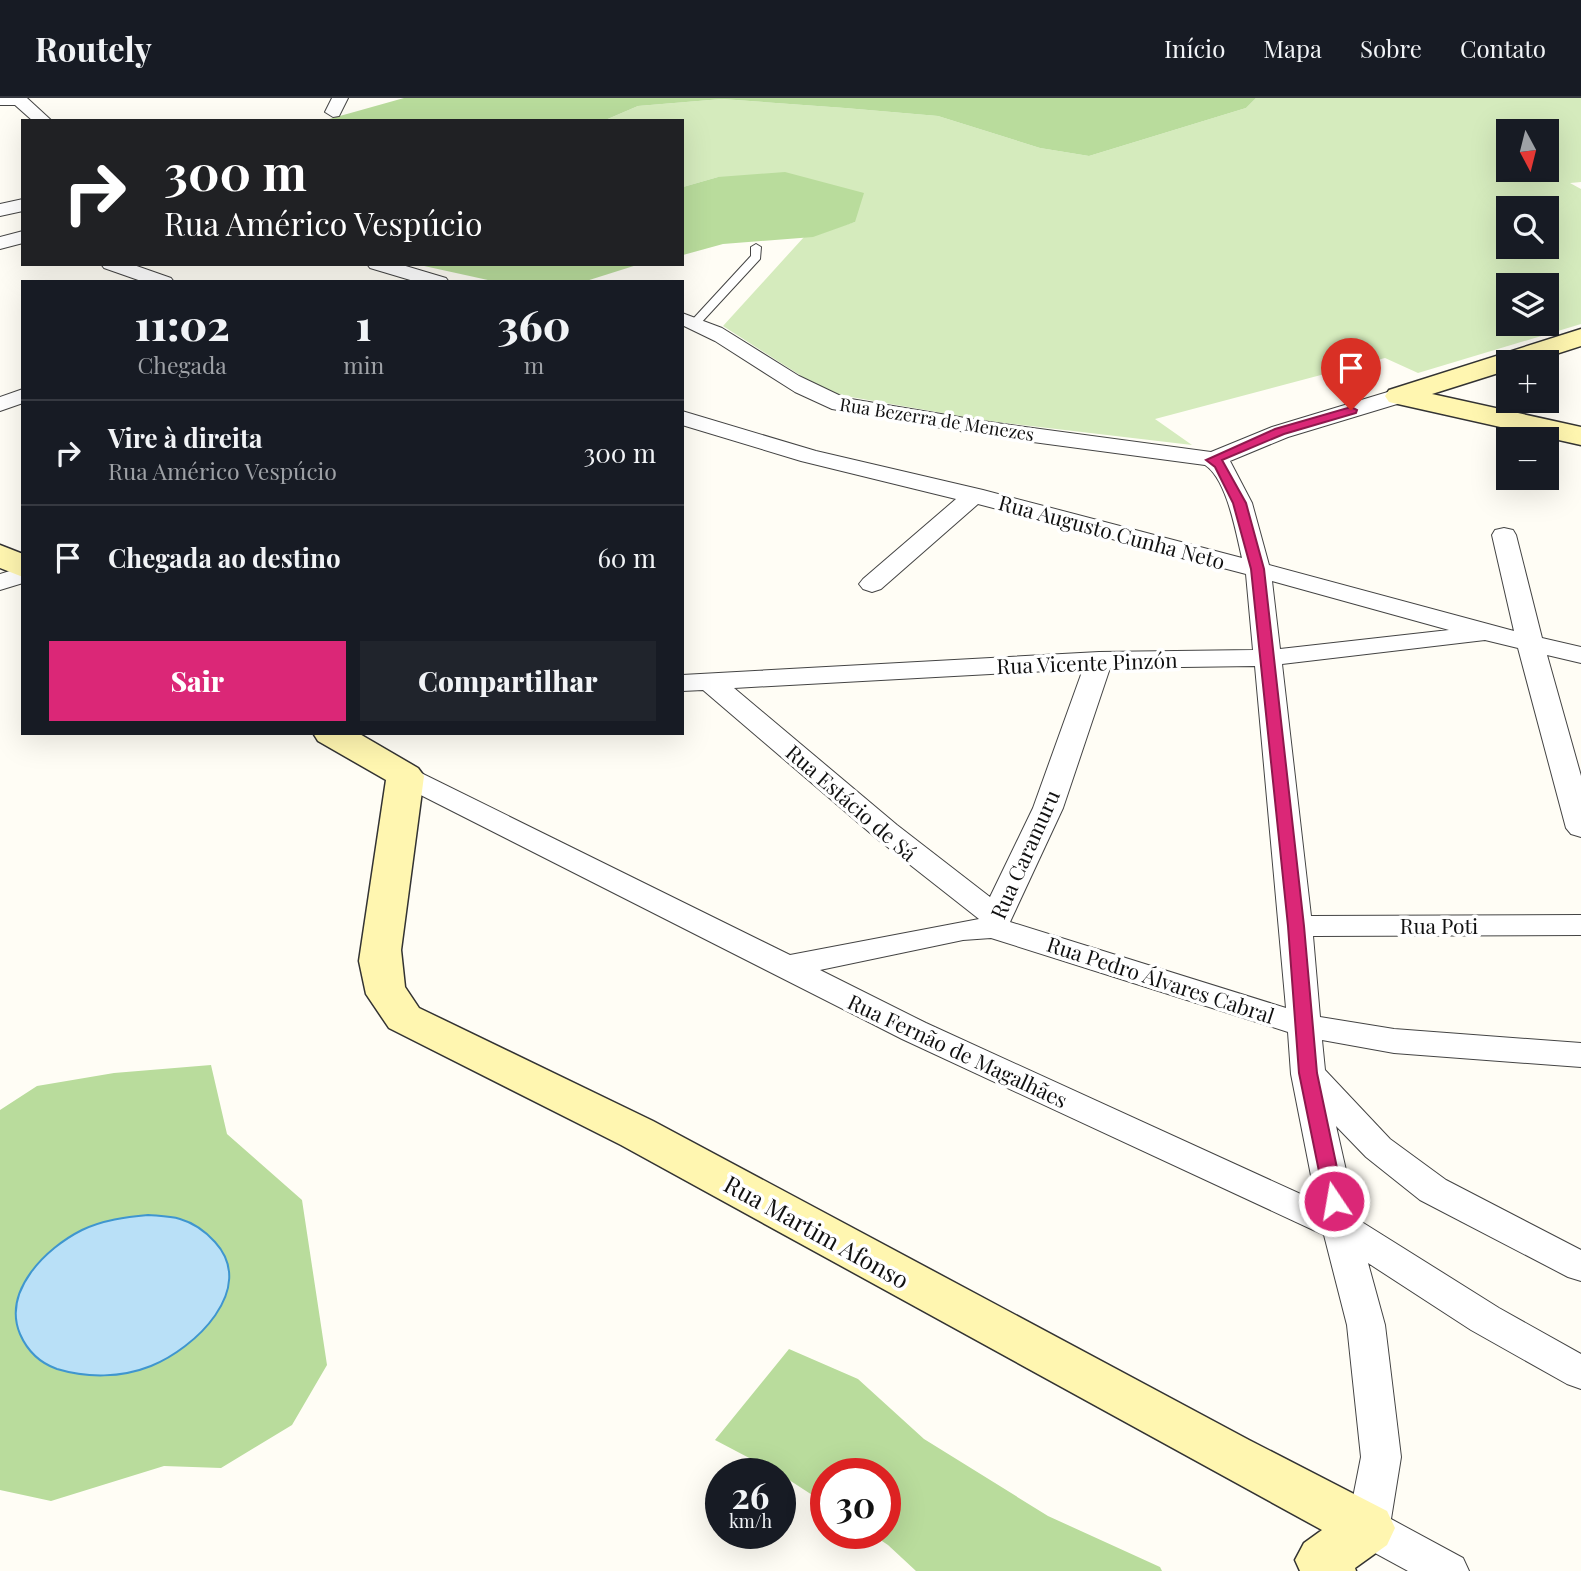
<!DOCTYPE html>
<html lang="pt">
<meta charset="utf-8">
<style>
body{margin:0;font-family:"Playfair Display",serif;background:#20242c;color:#f1f3f6;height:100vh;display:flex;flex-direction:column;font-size:26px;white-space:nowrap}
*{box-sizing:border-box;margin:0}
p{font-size:23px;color:#9ea1a6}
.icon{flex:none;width:38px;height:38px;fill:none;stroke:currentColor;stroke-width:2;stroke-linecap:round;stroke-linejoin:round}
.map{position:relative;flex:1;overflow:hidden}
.details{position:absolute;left:21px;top:182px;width:663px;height:455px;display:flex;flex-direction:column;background:#171b24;border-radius:0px;box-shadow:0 7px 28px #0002}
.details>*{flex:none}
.guide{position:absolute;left:21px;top:21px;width:663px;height:147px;border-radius:0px;box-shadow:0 7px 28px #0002;background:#202124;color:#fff;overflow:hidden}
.needle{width:46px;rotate:173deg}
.fabs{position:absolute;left:1496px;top:21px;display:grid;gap:14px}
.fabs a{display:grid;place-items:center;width:63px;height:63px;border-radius:0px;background:#171b24;box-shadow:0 7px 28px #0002;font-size:35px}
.speed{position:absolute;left:705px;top:1360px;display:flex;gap:14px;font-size:35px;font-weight:700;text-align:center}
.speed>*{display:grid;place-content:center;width:91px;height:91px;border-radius:50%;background:#171b24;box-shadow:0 7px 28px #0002;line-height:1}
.speed small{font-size:18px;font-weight:400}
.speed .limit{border:10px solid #d22;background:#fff;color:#111}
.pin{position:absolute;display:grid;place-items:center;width:60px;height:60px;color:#fff;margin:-72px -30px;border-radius:50% 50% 50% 0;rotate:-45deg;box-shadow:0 0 7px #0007}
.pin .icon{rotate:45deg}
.me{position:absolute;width:77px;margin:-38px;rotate:348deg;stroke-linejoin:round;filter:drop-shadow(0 0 5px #0008)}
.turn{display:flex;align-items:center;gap:24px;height:147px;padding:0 28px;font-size:32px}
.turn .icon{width:91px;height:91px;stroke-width:2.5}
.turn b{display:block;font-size:49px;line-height:60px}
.eta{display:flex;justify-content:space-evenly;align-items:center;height:119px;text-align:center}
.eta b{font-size:42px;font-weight:800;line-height:49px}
.primary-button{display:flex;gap:14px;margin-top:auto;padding:14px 28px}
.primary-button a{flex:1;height:80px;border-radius:0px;background:#db2777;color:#fff;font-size:28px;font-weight:800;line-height:80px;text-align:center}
.primary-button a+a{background:#20242c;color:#f1f3f6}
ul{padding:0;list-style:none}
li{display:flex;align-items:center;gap:21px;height:105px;padding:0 28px;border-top:2px solid #363941}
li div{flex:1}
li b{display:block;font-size:26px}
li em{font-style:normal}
header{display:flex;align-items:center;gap:42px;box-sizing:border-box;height:98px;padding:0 35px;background:#171b24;border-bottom:2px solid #363941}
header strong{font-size:33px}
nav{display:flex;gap:38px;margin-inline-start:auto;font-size:24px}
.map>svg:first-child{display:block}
</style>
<header>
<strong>Routely</strong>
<nav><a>Início</a><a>Mapa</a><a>Sobre</a><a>Contato</a></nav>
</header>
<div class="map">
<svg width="1581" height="1473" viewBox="0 0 1581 1473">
<rect width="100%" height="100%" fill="#fffdf5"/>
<!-- green -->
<path fill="#d5ebbd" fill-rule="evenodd" d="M1256 0H1581V84L1570 85 1581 91V226L1418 275 1385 260 1155 321 1192 347 988 323 828 295 723 228 804 139 855 124 718 79 683 89 682 23H603L638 8 722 1 845 10 938 18 1040 50 1089 58 1246 10ZM1508 33H1547V72H1508ZM1508 110H1547V149H1508ZM1508 187H1547V226H1508Z"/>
<!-- forest -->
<g fill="#b9dc9c">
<path d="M404 0H1256L1246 10 1089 58 1040 50 938 18 845 10 722 1 638 8 603 23H322Z"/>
<path d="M785 74 864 95 855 124 813 139 723 146 683 157V89L718 79Z"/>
<path d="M415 166H640L583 184H497Z"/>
<path d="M211 967 227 1036 302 1102 327 1267 292 1327 221 1370 164 1368 51 1403 0 1392V1012L37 988 114 975Z"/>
<path d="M789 1251 858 1281 924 1341 1048 1418 1160 1469 1162 1473H916L888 1447 870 1435H886V1376H826V1406L780 1376 715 1342Z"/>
</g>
<!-- water -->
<path fill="#b9e0f7" stroke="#3f96cf" stroke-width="2" d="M148 1117C159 1118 170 1118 180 1121 194 1125 206 1134 215 1144 258 1191 194 1251 151 1268 121 1280 87 1280 57 1271 40 1265 27 1252 20 1236 2 1193 46 1150 82 1132 103 1122 126 1119 148 1117Z"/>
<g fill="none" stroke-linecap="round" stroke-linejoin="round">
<!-- lane casing -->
<g stroke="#444" stroke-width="2">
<path id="lane" d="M756 146 761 149 760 161 700 226H692V222L751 158V149Z"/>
</g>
<!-- street casing -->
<g stroke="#444" stroke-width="2">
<g id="street">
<path d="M0 0H27L52 23H33L15 7H0Z"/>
<path d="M332 0H348L339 18 333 19 325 14Z"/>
<path d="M23 101V113L0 118V106Z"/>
<path d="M23 133V145L0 151V139Z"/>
<path d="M101 166H131L171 180 174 184H144L104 170Z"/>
<path d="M367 166H399L446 180 449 184H417L370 170Z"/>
<path d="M682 215 722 230 799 278 845 300 989 324 1211 354 1272 329 1391 293H1407L1410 298 1407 303 1288 339 1230 363 1252 405 1269 467 1514 533 1492 437 1495 432 1504 430 1513 432 1516 437 1542 540 1581 549V565L1547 557 1581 678V739L1571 736 1566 730 1518 550 1485 542 1282 566 1311 818 1581 817V837L1313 838 1320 919 1394 931 1581 945V969L1394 955 1322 942 1325 972 1390 1041 1446 1082 1581 1152V1183L1568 1179 1420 1102 1366 1059 1336 1028 1357 1121 1499 1210 1581 1256V1291L1567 1286 1471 1232 1368 1165 1385 1227 1401 1359 1391 1421 1463 1460 1469 1473H1408L1353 1443 1347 1430 1361 1359 1347 1227 1324 1137 902 941 395 684 391 678 395 672 405 669 415 672 790 857 979 821 876 740 703 592 682 593V577L1099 554 1253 552 1246 476 978 406 881 491 872 494 863 491 859 486 863 481 956 401 801 363 682 327V313L816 353 983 392 1242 460C1236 435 1227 381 1205 367L989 338 832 311 795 294 715 243 682 227ZM1272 483 1449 532 1280 551ZM1255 568 1286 910 1010 824 1063 710 1110 570ZM1083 571 1033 710 990 799 897 727 734 590ZM991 840 1288 934 1291 976 1316 1103 926 925 820 872 963 842Z"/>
<path d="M23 291V305L0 313V299Z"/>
<path d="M23 469V485L0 492V476Z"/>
</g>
</g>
<!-- secondary casing -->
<g stroke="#333" stroke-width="3">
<g id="secondary">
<path d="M1581 231V248L1531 264H1508V272L1432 296 1581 329V347L1389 304 1385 298 1389 292Z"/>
<path d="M0 447 23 456V479L0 470Z"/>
<path d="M313 635H358L418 670 424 678 401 852 405 889 419 910 653 1023 1249 1342 1387 1413 1395 1430 1387 1447 1355 1470 1356 1473H1300L1295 1462 1304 1445 1322 1432 621 1047 389 930 366 896 359 863 386 682 318 643Z"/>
</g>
</g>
<!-- lane -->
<use href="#lane" fill="#fff" fill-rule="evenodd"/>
<!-- street -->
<use href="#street" fill="#fff" fill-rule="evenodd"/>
<!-- secondary -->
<use href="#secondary" fill="#fff6b0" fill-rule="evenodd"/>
</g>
<!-- route -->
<path fill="#db2777" stroke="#8e194d" stroke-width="2" d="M1351 309 1357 312 1356 315 1284 336 1222 362 1246 405 1264 471 1304 828 1317 975 1344 1103 1341 1108 1334 1110 1328 1108 1325 1103 1299 975 1288 828 1251 471 1233 405 1215 369 1206 362 1275 331Z"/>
<g text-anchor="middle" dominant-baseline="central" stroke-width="7" stroke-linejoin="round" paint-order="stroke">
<!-- far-street labels -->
<g font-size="18" fill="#111" stroke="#fff">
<text transform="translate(937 321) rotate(9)">Rua Bezerra de Menezes</text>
</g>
<!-- street labels -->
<g font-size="21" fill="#111" stroke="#fff">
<text transform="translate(1112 433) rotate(15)">Rua Augusto Cunha Neto</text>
<text transform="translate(1087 564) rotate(-2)">Rua Vicente Pinzón</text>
<text transform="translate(852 704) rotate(41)">Rua Estácio de Sá</text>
<text transform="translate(1024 756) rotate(-66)">Rua Caramuru</text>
<text x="1439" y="827">Rua Poti</text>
<text transform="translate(1161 881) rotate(18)">Rua Pedro Álvares Cabral</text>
<text transform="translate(958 952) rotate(25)">Rua Fernão de Magalhães</text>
</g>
<!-- near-street labels -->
<g font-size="24" fill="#111" stroke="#fff">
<text transform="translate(817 1133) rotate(29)">Rua Martim Afonso</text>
</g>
</g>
</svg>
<div class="fabs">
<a><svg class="needle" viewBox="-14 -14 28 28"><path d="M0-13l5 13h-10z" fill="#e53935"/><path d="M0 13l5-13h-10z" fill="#9ea1a6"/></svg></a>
<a><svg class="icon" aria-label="search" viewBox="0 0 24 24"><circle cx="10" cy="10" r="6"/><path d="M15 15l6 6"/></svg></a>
<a><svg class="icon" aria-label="layers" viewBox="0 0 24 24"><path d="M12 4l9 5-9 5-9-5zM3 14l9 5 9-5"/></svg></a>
<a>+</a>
<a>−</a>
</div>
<div class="speed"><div>26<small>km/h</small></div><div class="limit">30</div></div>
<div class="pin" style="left:1351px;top:312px;background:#d93025"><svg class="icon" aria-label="arrive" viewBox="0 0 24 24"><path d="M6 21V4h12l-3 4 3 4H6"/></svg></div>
<svg class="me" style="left:1334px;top:1103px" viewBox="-20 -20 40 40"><circle r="17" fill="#db2777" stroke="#fff" stroke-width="3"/><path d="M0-11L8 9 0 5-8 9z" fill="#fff"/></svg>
<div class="guide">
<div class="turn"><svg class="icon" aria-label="right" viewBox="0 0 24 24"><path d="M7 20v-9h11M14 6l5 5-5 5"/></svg><div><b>300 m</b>Rua Américo Vespúcio</div></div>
</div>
<section class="details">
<div class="eta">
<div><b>11:02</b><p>Chegada</p></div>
<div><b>1</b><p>min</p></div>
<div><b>360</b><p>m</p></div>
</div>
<ul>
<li><svg class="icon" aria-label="right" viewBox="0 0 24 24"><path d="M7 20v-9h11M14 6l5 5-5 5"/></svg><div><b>Vire à direita</b><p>Rua Américo Vespúcio</p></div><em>300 m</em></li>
<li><svg class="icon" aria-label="arrive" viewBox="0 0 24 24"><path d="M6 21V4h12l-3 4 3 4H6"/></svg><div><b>Chegada ao destino</b></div><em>60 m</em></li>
</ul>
<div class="primary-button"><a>Sair</a><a>Compartilhar</a></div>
</section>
</div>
